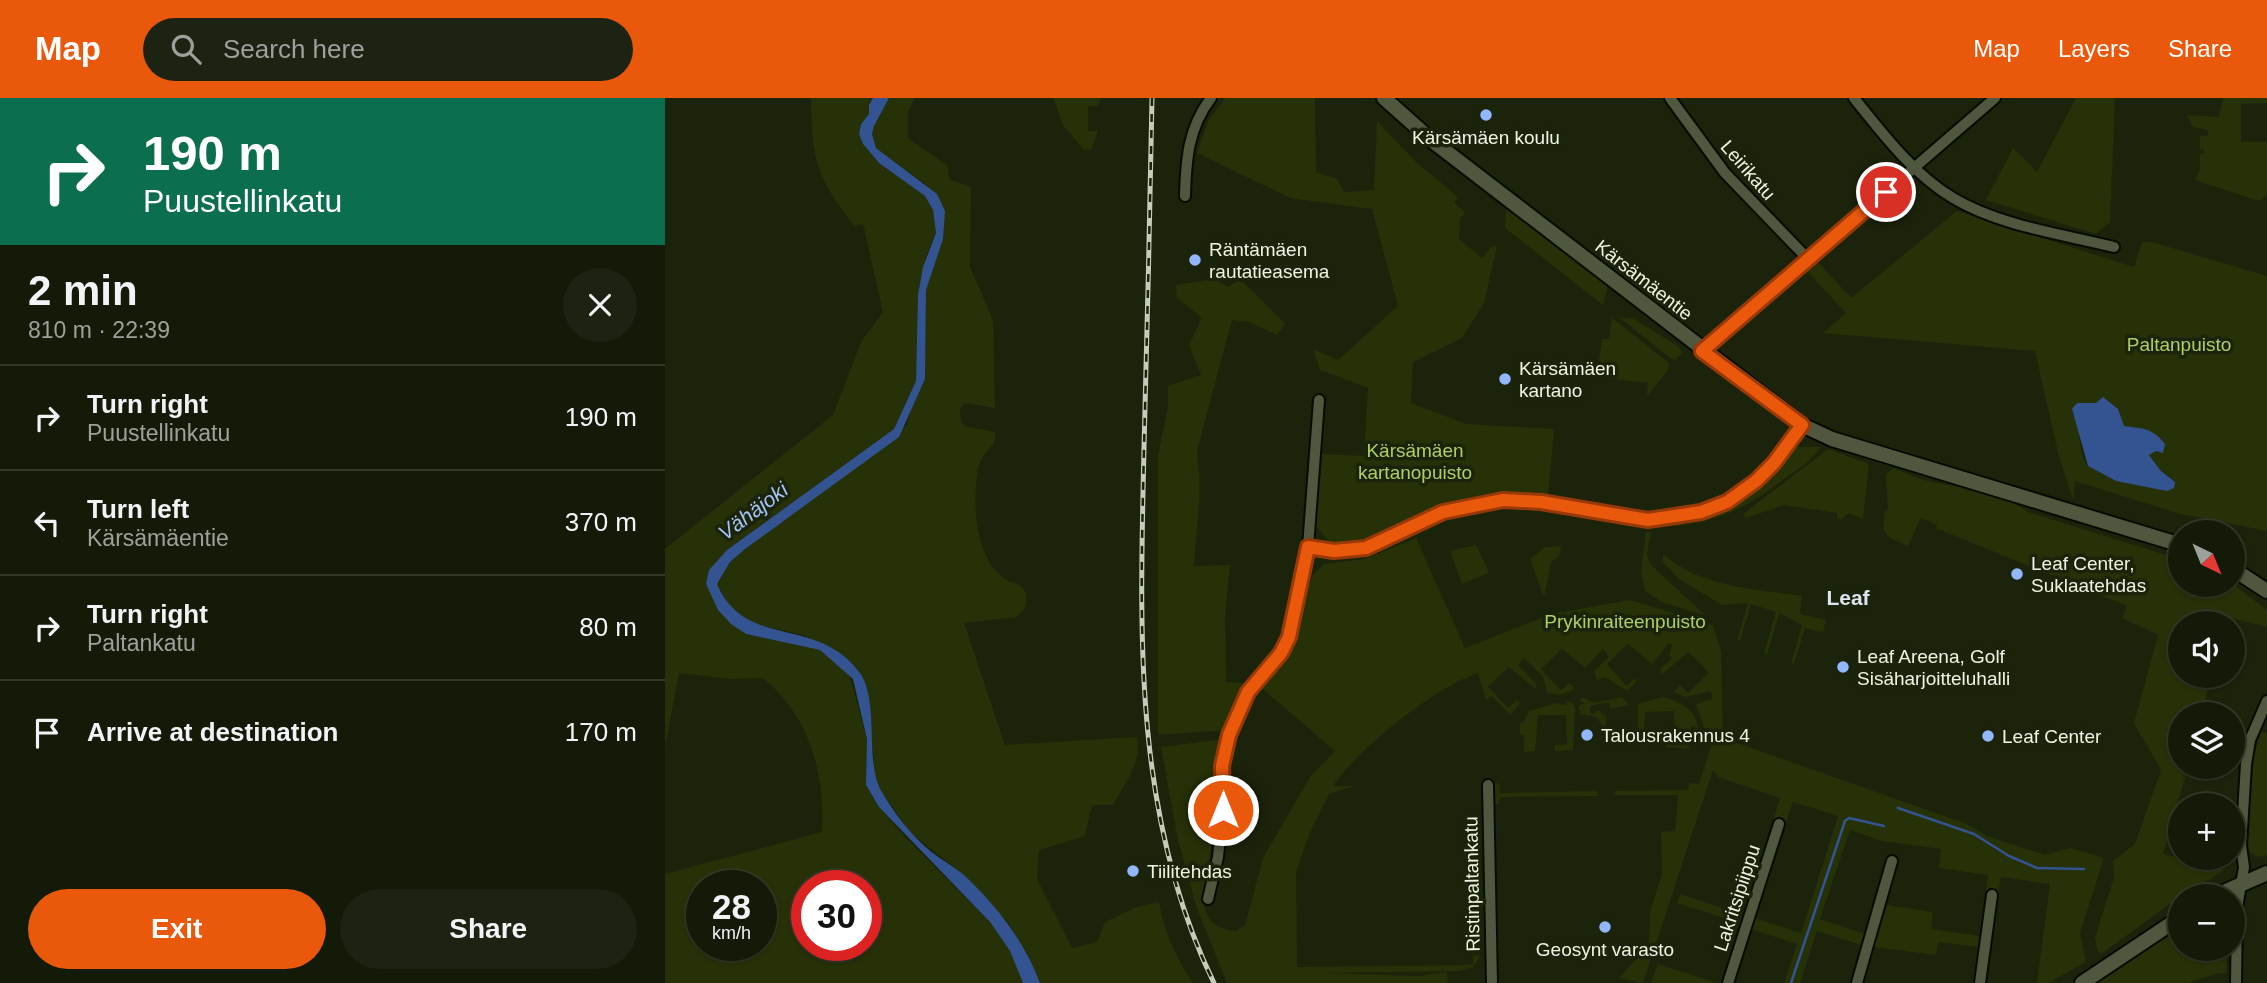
<!DOCTYPE html>
<meta charset="utf-8">
<style>
body{margin:0;font-family:Arial,sans-serif;background:#1d2312;color:#f1f3f6;height:100vh;display:flex;flex-direction:column;font-size:26px;white-space:nowrap}
*{box-sizing:border-box;margin:0}
p{font-size:23px;color:#9da19c}
.icon{flex:none;width:38px;height:38px;fill:none;stroke:currentColor;stroke-width:2;stroke-linecap:round;stroke-linejoin:round}
.map{position:relative;flex:1;overflow:hidden}
.drawer{display:flex;flex-direction:column;background:#141a08;width:665px}
.drawer>*{flex:none}
.banner{background:#0b6e4f;color:#fff;overflow:hidden}
.needle{width:46px;rotate:137deg}
.controls{position:absolute;left:1503px;top:422px;display:grid;gap:14px}
.controls a{display:grid;place-items:center;width:77px;height:77px;border-radius:50%;background:#141a08;box-shadow:0 2px 5px #0004,0 0 0 2px #333829;font-size:35px}
.speed{position:absolute;left:21px;top:772px;display:flex;gap:14px;font-size:35px;font-weight:700;text-align:center}
.speed>*{display:grid;place-content:center;width:91px;height:91px;border-radius:50%;background:#141a08;box-shadow:0 2px 5px #0004,0 0 0 2px #333829;line-height:1}
.speed small{font-size:18px;font-weight:400}
.speed .limit{border:10px solid #d22;background:#fff;color:#111}
.pin{position:absolute;display:grid;place-items:center;width:60px;height:60px;color:#fff;margin:-30px;border:4px solid #fff;border-radius:50%;box-shadow:0 2px 7px #0007}
.me{position:absolute;width:77px;margin:-38px;rotate:0deg;stroke-linejoin:round;filter:drop-shadow(0 0 5px #0008)}
.turn{display:flex;align-items:center;gap:24px;height:147px;padding:0 28px;font-size:32px}
.turn .icon{width:91px;height:91px;stroke-width:2.5}
.turn b{display:block;font-size:49px;line-height:60px}
.round{display:grid;place-items:center;flex:none;width:74px;height:74px;border-radius:37px;background:#1d2312}
.summary{display:flex;align-items:center;justify-content:space-between;height:119px;padding:0 28px}
h1{font-size:42px;font-weight:700;line-height:52px}
.button{display:flex;gap:14px;margin-top:auto;padding:14px 28px}
.button a{flex:1;height:80px;border-radius:42px;background:#ea580c;color:#fff;font-size:28px;font-weight:700;line-height:80px;text-align:center}
.button a+a{background:#1d2312;color:#f1f3f6}
ul{padding:0;list-style:none}
li{display:flex;align-items:center;gap:21px;height:105px;padding:0 28px;border-top:2px solid #333829}
li div{flex:1}
li b{display:block;font-size:26px}
li em{font-style:normal}
header{display:flex;align-items:center;gap:42px;box-sizing:border-box;height:98px;padding:0 35px;background:#ea580c;color:#fff}
header strong{font-size:33px}
nav{display:flex;gap:38px;margin-inline-start:auto;font-size:24px}
.search{width:490px;height:63px;background:#1d2312;display:flex;align-items:center;gap:18px;box-sizing:border-box;padding:0 24px;border-radius:38px;color:#9da19c;font-size:26px}
main{display:flex;flex:1;min-height:0}
.map>svg:first-child{display:block}
</style>
<header>
<strong>Map</strong>
<div class="search"><svg class="icon" aria-label="search" viewBox="0 0 24 24"><circle cx="10" cy="10" r="6"/><path d="M15 15l6 6"/></svg>Search here</div>
<nav><a>Map</a><a>Layers</a><a>Share</a></nav>
</header>
<main>
<section class="drawer">
<div class="banner">
<div class="turn"><svg class="icon" aria-label="right" viewBox="0 0 24 24"><path d="M7 20v-9h11M14 6l5 5-5 5"/></svg><div><b>190 m</b>Puustellinkatu</div></div>
</div>
<div class="summary"><div><h1>2 min</h1><p>810 m · 22:39</p></div><a class="round"><svg class="icon" aria-label="close" viewBox="0 0 24 24"><path d="M6 6l12 12M18 6L6 18"/></svg></a></div>
<ul>
<li><svg class="icon" aria-label="right" viewBox="0 0 24 24"><path d="M7 20v-9h11M14 6l5 5-5 5"/></svg><div><b>Turn right</b><p>Puustellinkatu</p></div><em>190 m</em></li>
<li><svg class="icon" aria-label="left" viewBox="0 0 24 24"><path d="M17 20v-9H6M10 6l-5 5 5 5"/></svg><div><b>Turn left</b><p>Kärsämäentie</p></div><em>370 m</em></li>
<li><svg class="icon" aria-label="right" viewBox="0 0 24 24"><path d="M7 20v-9h11M14 6l5 5-5 5"/></svg><div><b>Turn right</b><p>Paltankatu</p></div><em>80 m</em></li>
<li><svg class="icon" aria-label="arrive" viewBox="0 0 24 24"><path d="M6 21V4h12l-3 4 3 4H6"/></svg><div><b>Arrive at destination</b></div><em>170 m</em></li>
</ul>
<div class="button"><a>Exit</a><a>Share</a></div>
</section>
<div class="map">
<svg width="1602" height="885" viewBox="0 0 1602 885">
<rect width="100%" height="100%" fill="#1b230b"/>
<!-- green -->
<g fill="#263107" fill-rule="evenodd">
<path d="M146 0H208L204 7V16L196 26 194 36 198 46 214 65 261 98 268 112 271 135 261 158 253 197 251 283 229 331 62 452 41 486 81 536 155 552 184 575 202 641 201 687 214 709 241 740 325 824 345 853 358 885H0V776L157 734C160 675 145 619 98 580L65 581 14 575 0 649V451L168 317 196 244 218 214 198 126 189 128 186 124C150 76 147 60 146 0ZM37 788H96V847H37ZM142 788H201V847H142Z"/>
<path d="M224 0H250L243 13V40L283 68 284 81 306 89 305 169 328 222 330 310 300 305 295 310 296 324 299 328 330 334C333 348 317 354 314 367 306 404 309 478 355 487L361 495V508L352 519 299 525 340 647 472 639C477 666 460 685 448 707H427L420 738 374 752 372 781 407 850 432 844 440 824 469 810 494 804C500 835 510 859 528 885H375L344 826 300 778 246 735 216 693 210 677 202 589 139 537 87 526 70 516 52 486 65 464 80 451 242 327 247 308 260 281 261 192 277 138 260 86 211 50 207 36 209 27Z"/>
<path d="M388 0H436L433 8H423V33H433L426 52 418 51 398 27Z"/>
<path d="M560 0H650L651 74 672 81 679 94 709 92 712 23 751 64 793 99 789 105 800 114 795 121 794 141 817 160 827 148H832L819 205 797 240 748 264 746 305 801 326 889 331 883 397C840 393 798 397 759 415 728 429 702 445 667 447L651 428 657 356 699 358 703 290 655 272 648 251 673 262 733 208 707 111 625 100 532 55 543 23Z"/>
<path d="M1411 0H1450L1445 124 1431 136 1321 102 1348 50 1372 74Z"/>
<path d="M1558 0H1602V5L1576 6V44H1602V98L1594 103 1530 82 1535 72V56H1539V51H1535V38H1543V32L1528 29 1522 17 1554 19Z"/>
<path d="M841 110 941 185 942 190 938 207 840 130Z"/>
<path d="M1292 113 1469 169 1477 144H1487L1602 178V433L1512 415 1410 383 1408 402 1393 355 1370 253 1158 235 1181 215 1142 173 1153 164 1186 200ZM1412 305H1431L1459 328 1500 346 1497 355 1491 353 1484 357 1496 373 1506 380 1451 383 1423 368C1412 353 1417 330 1407 314Z"/>
<path d="M550 181 563 189 575 181 620 226 612 237 584 224 567 222 532 353 535 390 529 468 565 467 560 517 561 584 581 585 562 632 493 637V358L503 309V288L536 277 524 247 537 220 512 200 511 187Z"/>
<path d="M954 219 969 221 1014 249 1017 255 1010 262 1005 260Z"/>
<path d="M947 220 1004 265 1003 272 982 298 983 285 932 279 937 241H944Z"/>
<path d="M1132 349H1156C1147 362 1132 372 1119 381 1079 412 1053 424 1002 429L1003 425C1022 420 1044 417 1061 409 1089 395 1110 371 1132 349Z"/>
<path d="M1163 351 1204 366 1198 421 1183 415 1177 421H1172V415L1119 407 1081 420 1078 416Z"/>
<path d="M1229 370C1239 374 1249 379 1259 382 1293 390 1335 392 1363 414L1514 461 1516 486H1568L1602 512V529L1555 517 1553 525H1516V578H1545L1538 616H1516V668L1523 669 1498 756 1560 772 1516 798 1436 856 1432 852 1430 839 1449 780 1448 763 1470 746 1496 672 1469 625 1493 537 1457 520 1462 508 1271 430 1272 427 1256 420 1243 448 1225 440 1218 432 1220 412H1223L1221 376Z"/>
<path d="M981 433 986 434 982 456 986 467 1041 518 997 504 980 493 976 474Z"/>
<path d="M751 440 800 550 886 516 965 502 1048 527 1056 553 1058 640 1302 726 1322 738 1380 757 1405 750 1439 760 1415 835 1421 864 1383 885H1372L1385 786 1336 779 1332 803 1320 802 1323 777 1274 770 1276 751 1217 743 1185 732 1155 821 1200 836 1196 847 1152 833 1135 885H1119L1132 846 1086 831 1089 820 1136 835 1173 718 1128 704 1120 727 1108 723 1115 700 1053 679 1048 672 978 885 954 880 984 847 985 814 997 777 996 734 1010 733 1013 697H949L950 693 1023 692 1024 685 1034 686 1050 636 1040 632 1031 606 1047 601 1046 593 1020 599 1009 594 1015 587 1023 595 1044 575 1024 554 997 576 995 571 1007 560 1004 557 1007 546H1003L987 566 963 546 942 566 962 588 970 580 972 583 962 593 940 579 932 582 929 573 944 559 938 551 920 570 897 551 876 571 896 592 905 585 910 591 895 597 882 595 878 579 859 560 853 567 871 586V591L844 569 823 589 843 610 852 602 855 606 845 617 827 598 821 602 813 575C770 589 693 651 668 688H689L664 696 645 734 631 774 632 869 808 867V858L816 857 808 869 795 873 656 875 754 878 782 874 783 885H562L531 808 513 742 496 649 559 641 553 664 555 707 544 717 540 727C541 734 546 742 546 747 545 779 520 828 571 833L580 827 598 760 645 679 670 653 594 588 610 567 638 490 644 489 647 478 659 466 700 461Z"/>
<path d="M811 447 824 475 797 486 785 453Z"/>
<path d="M896 448 894 459 886 464 880 497H878L865 461 880 449Z"/>
<path d="M998 456C1036 489 1088 491 1137 498L1135 516 1161 522 1158 534 1140 530 1129 566 1126 565 1137 527 1114 515 1102 557 1099 556 1111 514 1086 506 1075 543 1072 542 1083 505 1057 507 1014 481 998 464Z"/>
<path d="M916 599 929 605 957 599 964 607 945 611 944 604 925 608V614L928 617 932 612 941 618V627L937 628 932 619 915 616 914 608 919 605 915 603Z"/>
<path d="M997 599C1014 603 1031 611 1033 630L1026 628 1020 646 1026 651 1001 649 1000 643 1010 642 1009 613 980 614 978 649 973 646V606Z"/>
<path d="M902 603 908 605 910 611 908 652 890 653V647L902 646 901 617H873L870 653 859 654V638L852 635H855V625H858L864 613 892 605 902 607Z"/>
<path d="M1596 634 1602 635V757L1593 759 1585 754 1582 746 1589 657Z"/>
<path d="M834 685 835 695 931 693 934 698 835 699 834 706H831L827 686Z"/>
<path d="M1015 796 1078 817 1075 825 1012 805Z"/>
<path d="M1222 807 1268 814 1266 831 1315 838 1313 849 1273 844 1271 857 1209 849Z"/>
<path d="M1515 829 1516 850 1562 851 1561 876 1553 875 1523 885H1430Z"/>
<path d="M993 866 1052 885H986Z"/>
</g>
<!-- water -->
<g fill="#335391">
<path d="M208 0H224L209 28 207 36 211 50 272 96 280 113 278 141 261 192 260 281 234 339 80 451 65 464 52 486C81 553 152 516 195 575 215 604 199 665 217 694 229 715 246 737 264 752 275 761 288 768 299 777 331 807 360 844 375 885H358L345 853 325 824 214 709 201 687 202 641 188 581 155 552 81 536 66 526 53 512 41 486 44 472 62 452 229 331 251 283 253 197 258 169 271 135 268 112 260 98 214 65 198 46 194 36 196 26 204 16V7Z"/>
<path d="M1438 299 1453 311 1459 328C1478 331 1487 329 1500 346L1498 355 1491 353 1484 357 1496 373 1510 384 1509 390 1502 393 1451 383 1423 368 1407 311 1412 305H1431Z"/>
</g>
<g fill="none" stroke-linecap="round" stroke-linejoin="round">
<!-- stream -->
<g stroke="#335391" stroke-width="2.5">
<path d="M1233 710 1309 736 1344 758 1372 770 1419 771"/>
<path d="M1126 885 1180 723 1184 720 1219 728"/>
</g>
<!-- minor casing -->
<g stroke="#060c00" stroke-width="14">
<g id="minor">
<path d="M1005 0 1060 75 1142 160"/>
<path d="M1189 0C1218 36 1248 76 1288 100 1335 128 1397 136 1449 149"/>
<path d="M520 98C521 62 523 30 546 0"/>
<path d="M1037 253 1330 0"/>
<path d="M643 449 654 302"/>
<path d="M823 687 827 885"/>
<path d="M543 801 553 759 559 699V654L583 594 616 555 624 539 643 449 680 453 701 450 778 414 838 402 876 404 983 422 1022 418 1051 409 1079 393 1109 365 1137 327"/>
<path d="M1063 885 1114 726"/>
<path d="M1192 885 1227 763"/>
<path d="M1315 885 1327 797"/>
<path d="M1571 885 1572 810 1579 769 1576 748 1581 666 1585 642 1602 603"/>
</g>
</g>
<!-- tertiary casing -->
<g stroke="#060c00" stroke-width="18">
<g id="tertiary">
<path d="M719 0 765 41 1137 327 1167 341 1516 447"/>
<path d="M1568 471 1602 493"/>
<path d="M1550 798 1602 775"/>
<path d="M1417 885 1516 819"/>
</g>
</g>
<!-- minor -->
<use href="#minor" stroke="#4f583e" stroke-width="10"/>
<!-- tertiary -->
<use href="#tertiary" stroke="#4f583e" stroke-width="14"/>
<!-- rail casing -->
<g stroke="#c5ccbb" stroke-width="5">
<path id="rail" d="M487 0C485 117 482 233 479 350 475 531 467 717 549 885"/>
</g>
<!-- rail -->
<use href="#rail" stroke="#1b230b" stroke-width="2.5" stroke-dasharray="8" stroke-linecap="butt"/>
</g>
<g fill="none" stroke-linecap="round" stroke-linejoin="round">
<!-- route casing -->
<g stroke="#983908" stroke-width="18">
<path id="route" d="M558 712 557 668 564 637 583 594 616 555 624 539 643 449 669 453 701 450 778 414 838 402 876 404 983 422 1036 414 1062 404 1091 383 1109 365 1137 327 1037 253 1221 94"/>
</g>
<!-- route -->
<use href="#route" stroke="#ea580c" stroke-width="12"/>
</g>
<!-- markers -->
<g fill="#92b7fd" stroke="#1b230b" stroke-width="2.5">
<circle cx="821" cy="17" r="7"/>
<circle cx="530" cy="162" r="7"/>
<circle cx="840" cy="281" r="7"/>
<circle cx="1352" cy="476" r="7"/>
<circle cx="1178" cy="569" r="7"/>
<circle cx="922" cy="637" r="7"/>
<circle cx="1323" cy="638" r="7"/>
<circle cx="468" cy="773" r="7"/>
<circle cx="940" cy="829" r="7"/>
</g>
<g text-anchor="middle" dominant-baseline="central" stroke-width="7" stroke-linejoin="round" paint-order="stroke">
<!-- poi labels -->
<g font-size="19" fill="#eef4e5" stroke="#1b230b" text-anchor="start">
<text x="821" y="39" text-anchor="middle">Kärsämäen koulu</text>
<text x="544" y="151">Räntämäen<tspan x="544" dy="22">rautatieasema</tspan></text>
<text x="854" y="270">Kärsämäen<tspan x="854" dy="22">kartano</tspan></text>
<text x="1366" y="465">Leaf Center,<tspan x="1366" dy="22">Suklaatehdas</tspan></text>
<text x="1192" y="558">Leaf Areena, Golf<tspan x="1192" dy="22">Sisäharjoitteluhalli</tspan></text>
<text x="936" y="637">Talousrakennus 4</text>
<text x="1337" y="638">Leaf Center</text>
<text x="482" y="773">Tiilitehdas</text>
<text x="940" y="851" text-anchor="middle">Geosynt varasto</text>
</g>
<!-- street labels -->
<g font-size="19" fill="#eef4e5" stroke="#1b230b">
<text transform="translate(1083 72) rotate(49)">Leirikatu</text>
<text transform="translate(979 182) rotate(38)">Kärsämäentie</text>
<text transform="translate(807 786) rotate(-91)">Ristinpaltankatu</text>
<text transform="translate(1072 800) rotate(-72)">Lakritsipiippu</text>
</g>
<!-- park labels -->
<g font-size="19" fill="#aecf64" stroke="#1b230b">
<text x="1514" y="246">Paltanpuisto</text>
<text x="750" y="352">Kärsämäen<tspan x="750" dy="22">kartanopuisto</tspan></text>
<text x="960" y="523">Prykinraiteenpuisto</text>
</g>
<!-- water labels -->
<g font-size="21" font-style="italic" fill="#a5c3f9" stroke="#1b230b">
<text transform="translate(88 413) rotate(-37)">Vähäjoki</text>
</g>
<!-- neighbourhood labels -->
<g font-size="21" font-weight="bold" fill="#dde4f2" stroke="#1b230b">
<text x="1183" y="499">Leaf</text>
</g>
</g>
</svg>
<div class="controls">
<a><svg class="needle" viewBox="-14 -14 28 28"><path d="M0-13l5 13h-10z" fill="#e53935"/><path d="M0 13l5-13h-10z" fill="#9da19c"/></svg></a>
<a><svg class="icon" aria-label="sound" viewBox="0 0 24 24"><path d="M4 9h4l5-4v14l-5-4H4zM17 9q2 3 0 6"/></svg></a>
<a><svg class="icon" aria-label="layers" viewBox="0 0 24 24"><path d="M12 4l9 5-9 5-9-5zM3 14l9 5 9-5"/></svg></a>
<a>+</a>
<a>−</a>
</div>
<div class="speed"><div>28<small>km/h</small></div><div class="limit">30</div></div>
<div class="pin" style="left:1221px;top:94px;background:#d93025"><svg class="icon" aria-label="arrive" viewBox="0 0 24 24"><path d="M6 21V4h12l-3 4 3 4H6"/></svg></div>
<svg class="me" style="left:558px;top:712px" viewBox="-20 -20 40 40"><circle r="17" fill="#ea580c" stroke="#fff" stroke-width="3"/><path d="M0-11L8 9 0 5-8 9z" fill="#fff"/></svg>
</div>
</main>
